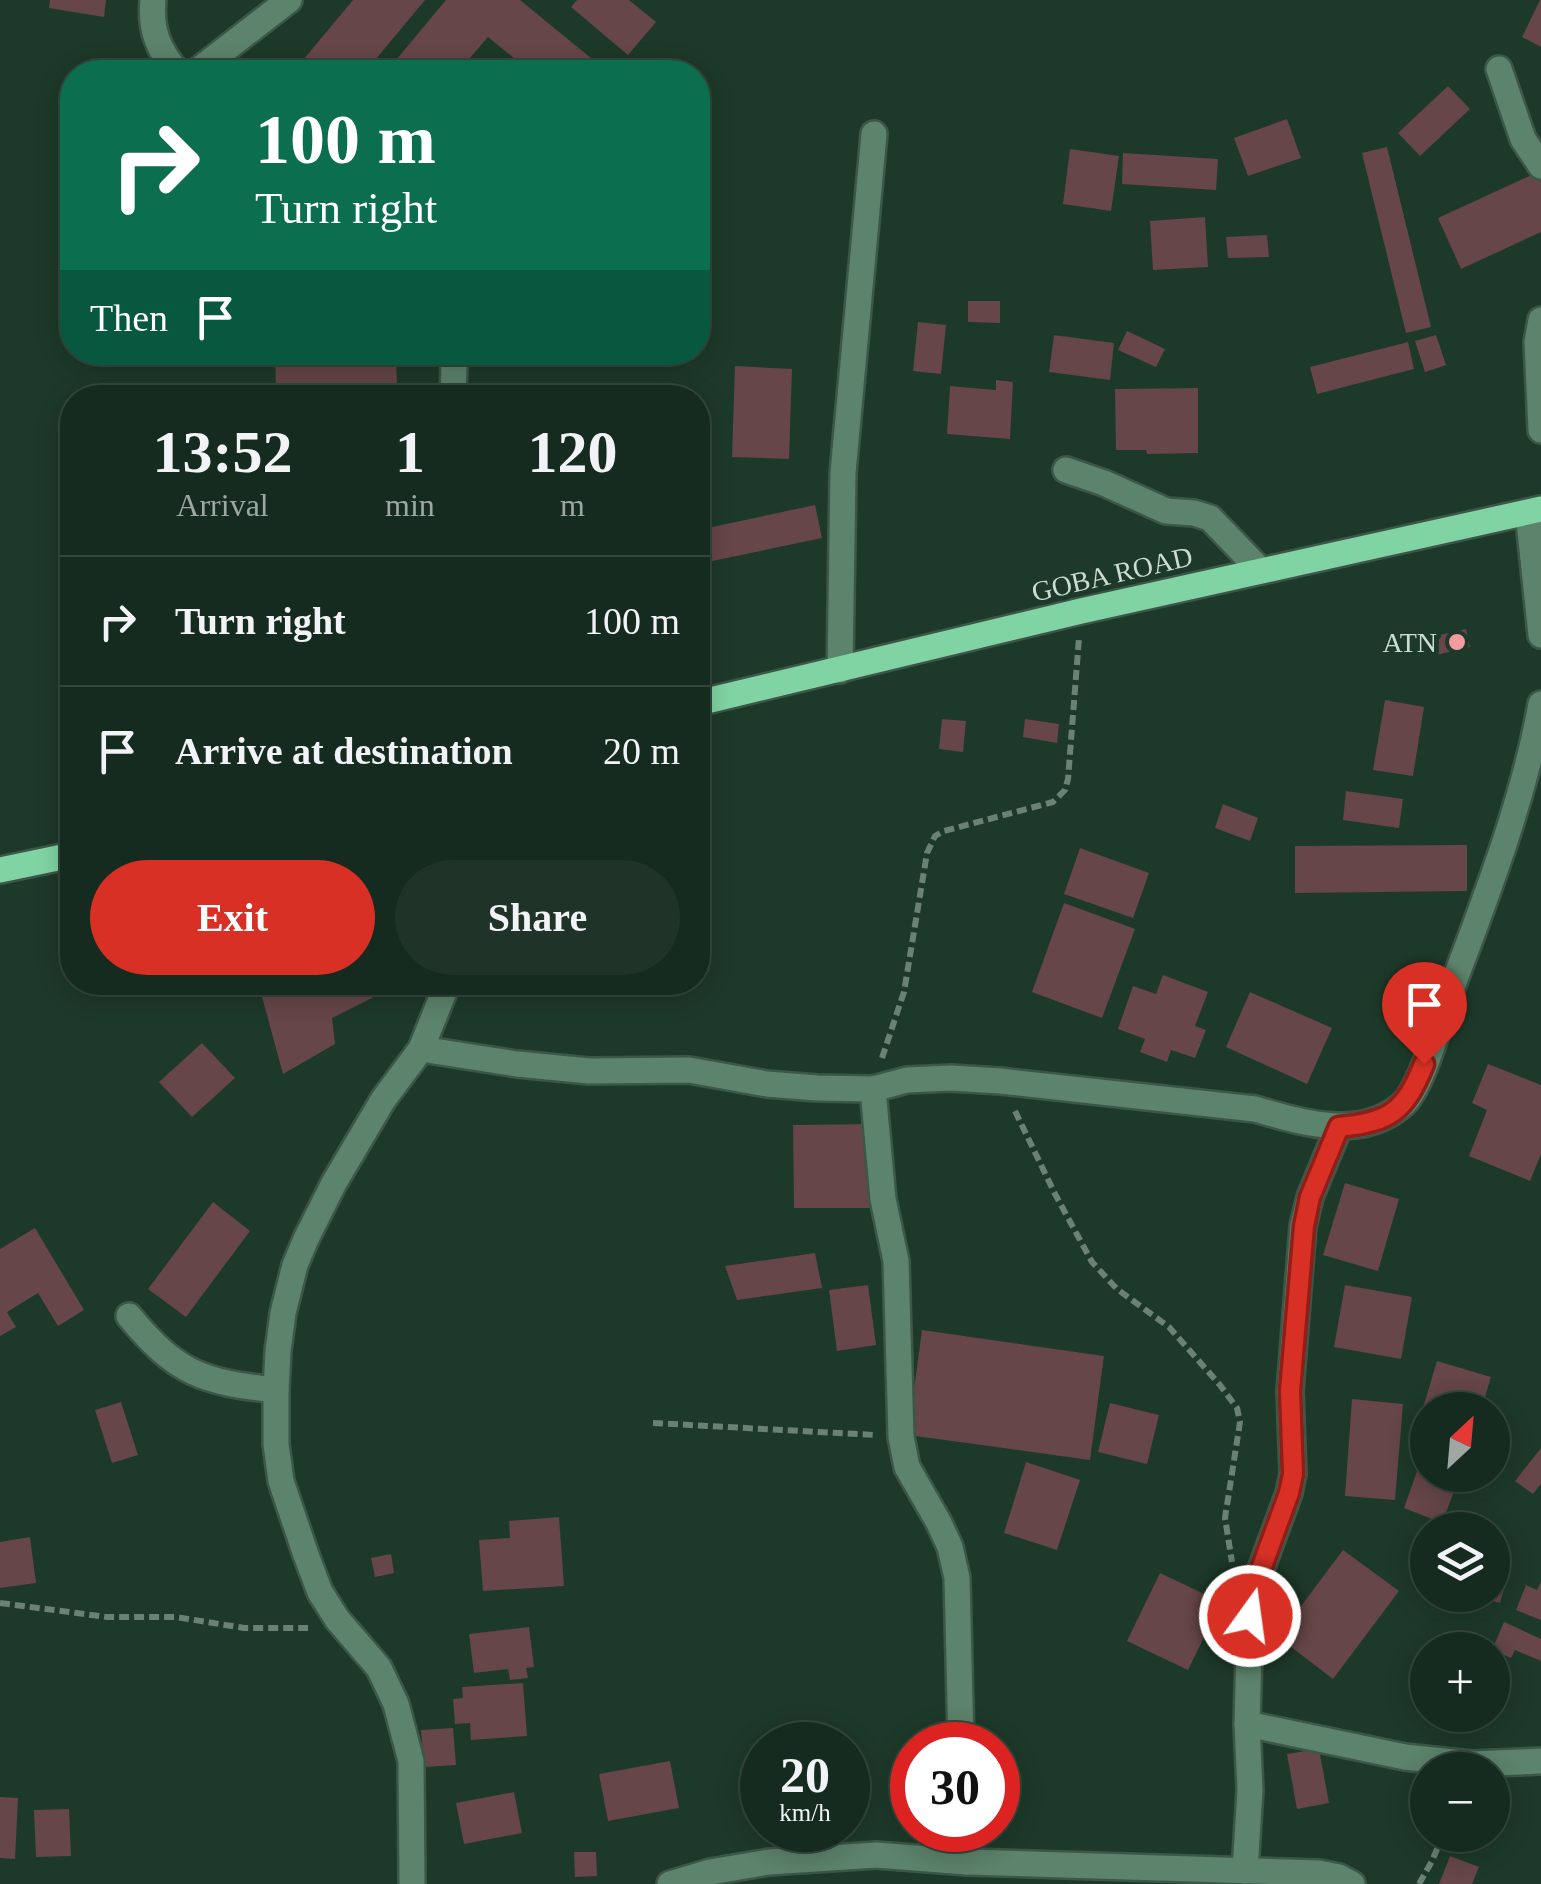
<!DOCTYPE html>
<meta charset="utf-8">
<style>
body{margin:0;font-family:"Times New Roman",serif;background:#1f3328;color:#f1f3f6;height:100vh;display:flex;flex-direction:column;font-size:38px;white-space:nowrap}
*{box-sizing:border-box;margin:0}
p{font-size:32px;color:#9ea7a4}
.icon{flex:none;width:55px;height:55px;fill:none;stroke:currentColor;stroke-width:2;stroke-linecap:round;stroke-linejoin:round}
.map{position:relative;flex:1;overflow:hidden}
.sheet{position:absolute;left:60px;top:385px;width:650px;height:610px;display:flex;flex-direction:column;background:#162b1f;border-radius:40px;box-shadow:0 5px 25px #0003,0 0 0 2px #35473d}
.sheet>*{flex:none}
.hud{position:absolute;left:60px;top:60px;width:650px;height:305px;border-radius:40px;box-shadow:0 5px 25px #0003,0 0 0 2px #35473d;background:#0b6e4f;color:#fff;overflow:hidden}
.needle{width:65px;rotate:26deg}
.tools{position:absolute;left:1410px;top:1392px;display:grid;gap:20px}
.tools a{display:grid;place-items:center;width:100px;height:100px;border-radius:50%;background:#162b1f;box-shadow:0 5px 25px #0003,0 0 0 2px #35473d;font-size:50px}
.speed{position:absolute;left:740px;top:1722px;display:flex;gap:20px;font-size:50px;font-weight:700;text-align:center}
.speed>*{display:grid;place-content:center;width:130px;height:130px;border-radius:50%;background:#162b1f;box-shadow:0 5px 25px #0003,0 0 0 2px #35473d;line-height:1}
.speed small{font-size:25px;font-weight:400}
.speed .limit{border:15px solid #d22;background:#fff;color:#111}
.pin{position:absolute;display:grid;place-items:center;width:85px;height:85px;color:#fff;margin:-102px -42px;border-radius:50% 50% 50% 0;rotate:-45deg;box-shadow:0 0 10px #0007}
.pin .icon{rotate:45deg}
.me{position:absolute;width:110px;margin:-55px;rotate:14deg;stroke-linejoin:round;filter:drop-shadow(0 0 8px #0008)}
.turn{display:flex;align-items:center;gap:35px;height:210px;padding:0 30px;font-size:45px}
.turn .icon{width:130px;height:130px;stroke-width:2.5}
.turn b{display:block;font-size:70px;line-height:85px}
.then{display:flex;align-items:center;height:95px;padding:0 30px;background:#0003;gap:20px;font-size:38px}
.eta{display:flex;justify-content:space-evenly;align-items:center;height:170px;text-align:center}
.eta b{font-size:60px;font-weight:700;line-height:70px}
.primary-button{display:flex;gap:20px;margin-top:auto;padding:20px 30px}
.primary-button a{flex:1;height:115px;border-radius:60px;background:#d93025;color:#fff;font-size:40px;font-weight:700;line-height:115px;text-align:center}
.primary-button a+a{background:#1f3328;color:#f1f3f6}
ul{padding:0;list-style:none}
li{display:flex;align-items:center;gap:30px;height:130px;padding:0 30px;border-top:2px solid #35473d}
li div{flex:1}
li b{display:block;font-size:38px}
li em{font-style:normal}
.map>svg:first-child{display:block}
</style>
<div class="map">
<svg width="1541" height="1884" viewBox="0 0 1541 1884">
<rect width="100%" height="100%" fill="#1d3929"/>
<!-- building -->
<g fill="#664648">
<path d="M50 0H106L104 17 49 8Z"/>
<path d="M353 0H425L365 72H293Z"/>
<path d="M446 0H520L608 72H531L488 37 458 72H386Z"/>
<path d="M577 0H629L656 22 628 55 571 7Z"/>
<path d="M1540 0H1541V47L1522 37Z"/>
<path d="M1448 86 1470 109 1420 156 1398 133Z"/>
<path d="M1287 119 1301 158 1248 176 1234 138Z"/>
<path d="M1387 147 1431 327 1406 333 1362 153Z"/>
<path d="M1070 149 1119 156 1111 211 1063 204Z"/>
<path d="M1123 153 1218 159 1216 190 1122 184Z"/>
<path d="M1538 172 1541 178V232L1461 269 1438 218Z"/>
<path d="M1205 217 1208 267 1153 270 1150 221Z"/>
<path d="M1267 235 1269 257 1228 258 1226 237Z"/>
<path d="M968 301H1000V323L968 322Z"/>
<path d="M918 322 946 325 941 374 913 371Z"/>
<path d="M1127 331 1165 349 1156 367 1118 350Z"/>
<path d="M1054 335 1114 343 1110 380 1049 372Z"/>
<path d="M1436 335 1446 365 1425 372 1415 341Z"/>
<path d="M1408 342 1414 369 1317 394 1310 367Z"/>
<path d="M396 353 397 386 276 389 275 355Z"/>
<path d="M735 366 792 369 789 459 732 457Z"/>
<path d="M996 380 1013 382 1010 439 947 434 950 386 996 390Z"/>
<path d="M1198 388V453L1147 454 1146 450H1116L1115 389Z"/>
<path d="M815 505 822 538 698 564V530Z"/>
<path d="M1466 629 1470 647 1432 656 1427 638Z"/>
<path d="M1385 700 1424 707 1413 776 1373 770Z"/>
<path d="M942 719 966 721 963 752 939 749Z"/>
<path d="M1025 719 1059 724 1057 743 1023 737Z"/>
<path d="M1346 791 1403 799 1399 828 1343 820Z"/>
<path d="M1223 804 1258 818 1250 841 1215 828Z"/>
<path d="M1467 845V891L1295 893V846Z"/>
<path d="M1080 848 1149 873 1133 918 1064 894Z"/>
<path d="M1064 903 1135 929 1102 1018 1032 992Z"/>
<path d="M1163 975 1208 992 1195 1026 1206 1030 1195 1058 1171 1050 1167 1062 1140 1052 1145 1039 1118 1029 1133 986 1156 994Z"/>
<path d="M258 982H368L372 998 332 1018 335 1044 283 1074Z"/>
<path d="M1250 992 1332 1028 1307 1084 1226 1047Z"/>
<path d="M202 1043 235 1078 192 1117 159 1082Z"/>
<path d="M1488 1064 1541 1085V1154L1530 1181 1469 1156 1487 1110 1472 1103Z"/>
<path d="M869 1124 870 1208H794L793 1125Z"/>
<path d="M1345 1183 1399 1199 1378 1271 1323 1255Z"/>
<path d="M213 1202 250 1231 186 1317 148 1289Z"/>
<path d="M35 1228 84 1310 58 1326 38 1293 7 1312 16 1327 0 1336V1249Z"/>
<path d="M815 1253 822 1288 737 1300 725 1266Z"/>
<path d="M868 1285 876 1345 837 1351 829 1290Z"/>
<path d="M1345 1285 1412 1297 1401 1359 1334 1347Z"/>
<path d="M922 1330 1104 1356 1090 1460 908 1435Z"/>
<path d="M1437 1361 1491 1377 1481 1410H1428V1453L1411 1448Z"/>
<path d="M1352 1399 1403 1404 1395 1500 1345 1496Z"/>
<path d="M121 1402 138 1455 112 1463 95 1410Z"/>
<path d="M1110 1403 1159 1415 1147 1464 1098 1452Z"/>
<path d="M1541 1448V1484L1533 1494 1515 1481Z"/>
<path d="M1026 1462 1080 1480 1057 1550 1004 1533Z"/>
<path d="M1420 1463 1428 1466V1475H1452L1459 1478 1442 1523 1404 1508Z"/>
<path d="M559 1517 564 1586 483 1591 479 1540 510 1538 509 1521Z"/>
<path d="M30 1537 36 1583 0 1588V1542Z"/>
<path d="M1343 1550 1399 1591 1333 1679 1278 1637Z"/>
<path d="M391 1554 394 1573 375 1577 371 1558Z"/>
<path d="M1492 1559 1511 1565 1500 1603 1477 1596 1492 1595Z"/>
<path d="M1160 1573 1221 1602 1188 1670 1127 1641Z"/>
<path d="M1541 1581V1620L1516 1610 1526 1585 1537 1590Z"/>
<path d="M1504 1622 1541 1639V1661L1515 1650 1511 1658 1492 1650Z"/>
<path d="M529 1627 534 1667 526 1668 528 1678 510 1680 508 1669 474 1673 469 1634Z"/>
<path d="M523 1683 527 1736 471 1740 470 1723 455 1724 453 1699 463 1698 462 1687Z"/>
<path d="M453 1728 456 1765 424 1767 421 1730Z"/>
<path d="M1319 1749 1329 1803 1297 1809 1287 1754Z"/>
<path d="M670 1761 679 1808 608 1821 599 1774Z"/>
<path d="M514 1792 522 1833 464 1844 456 1803Z"/>
<path d="M0 1797 18 1798 15 1859 0 1858Z"/>
<path d="M69 1809 71 1856 36 1857 34 1810Z"/>
<path d="M574 1852H596L597 1876 575 1877Z"/>
<path d="M1450 1856 1479 1867 1472 1884H1439Z"/>
</g>
<g fill="none" stroke-linecap="round" stroke-linejoin="round">
<!-- minor casing -->
<g stroke="#3c5647" stroke-width="30">
<g id="minor">
<path d="M153 0C150 30 158 49 177 72"/>
<path d="M1499 69 1523 139 1541 166"/>
<path d="M196 72 289 0"/>
<path d="M1541 320 1537 342 1541 430"/>
<path d="M451 352 454 366 453 398"/>
<path d="M1066 470 1104 483 1166 511 1194 513 1210 518 1261 571"/>
<path d="M1528 512 1541 635"/>
<path d="M840 670 843 473 874 134"/>
<path d="M421 1049 517 1064 589 1071 689 1070 767 1084 817 1088 873 1089 907 1080 951 1078 1000 1081 1255 1109C1301 1122 1359 1141 1401 1106 1420 1091 1436 1034 1444 1009 1481 909 1522 809 1541 704"/>
<path d="M873 1089 883 1199 896 1261 901 1437 907 1467 939 1523 950 1547 957 1578 961 1745"/>
<path d="M129 1316C177 1374 202 1382 276 1390"/>
<path d="M1247 1724 1405 1757 1472 1764 1541 1761"/>
<path d="M965 1830 967 1862"/>
<path d="M1245 1871 1250 1790 1247 1724 1250 1615 1257 1580 1289 1493 1293 1474 1290 1391 1303 1226 1310 1197 1339 1127"/>
<path d="M412 1884 411 1761 396 1704 379 1668 337 1619 320 1592 306 1555 281 1481 276 1444V1390L278 1351 283 1313 295 1265 306 1239 334 1183 383 1100 421 1049 448 982"/>
<path d="M670 1884 710 1872 769 1862 876 1855 967 1862 1319 1873 1339 1877 1352 1884"/>
</g>
</g>
<!-- major casing -->
<g stroke="#3c5647" stroke-width="30">
<g id="major">
<path d="M698 703 1081 611 1541 509"/>
<path d="M0 870 72 855"/>
</g>
</g>
<!-- path -->
<g stroke="#6a8173" stroke-width="6" stroke-dasharray="10 5" stroke-linecap="butt">
<path d="M882 1058 904 992 927 853 935 836 944 831 1053 802 1065 790 1068 779 1079 638"/>
<path d="M1015 1111 1055 1194 1092 1262 1117 1289 1169 1327 1220 1385 1237 1408 1240 1422 1225 1518 1232 1562"/>
<path d="M653 1423 875 1435"/>
<path d="M0 1603 107 1617H176L244 1628H308"/>
<path d="M1419 1884 1432 1861 1443 1835"/>
</g>
<!-- minor -->
<use href="#minor" stroke="#5c836b" stroke-width="25"/>
<!-- major -->
<use href="#major" stroke="#80d4a3" stroke-width="25"/>
</g>
<g fill="none" stroke-linecap="round" stroke-linejoin="round">
<!-- route casing -->
<g stroke="#8d1f18" stroke-width="25">
<path id="route" d="M1250 1616 1257 1580 1289 1493 1293 1474 1290 1391 1304 1226 1310 1197 1339 1127C1391 1122 1405 1111 1424 1064"/>
</g>
<!-- route -->
<use href="#route" stroke="#d93025" stroke-width="18"/>
</g>
<!-- markers -->
<circle fill="#f49aa1" stroke="#1d3929" stroke-width="4" cx="1457" cy="642" r="10"/>
<g text-anchor="middle" dominant-baseline="central" stroke-width="10" stroke-linejoin="round" paint-order="stroke">
<!-- street labels -->
<g font-size="28" fill="#ccdcd1" stroke="#1d3929">
<text transform="translate(1112 574) rotate(-13)">GOBA ROAD</text>
</g>
<!-- poi labels -->
<g font-size="28" fill="#ccdcd1" stroke="#1d3929" text-anchor="end">
<text x="1437" y="642">ATN</text>
</g>
</g>
</svg>
<div class="tools">
<a><svg class="needle" viewBox="-14 -14 28 28"><path d="M0-13l5 13h-10z" fill="#e53935"/><path d="M0 13l5-13h-10z" fill="#9ea7a4"/></svg></a>
<a><svg class="icon" aria-label="layers" viewBox="0 0 24 24"><path d="M12 4l9 5-9 5-9-5zM3 14l9 5 9-5"/></svg></a>
<a>+</a>
<a>−</a>
</div>
<div class="speed"><div>20<small>km/h</small></div><div class="limit">30</div></div>
<div class="pin" style="left:1424px;top:1064px;background:#d93025"><svg class="icon" aria-label="arrive" viewBox="0 0 24 24"><path d="M6 21V4h12l-3 4 3 4H6"/></svg></div>
<svg class="me" style="left:1250px;top:1616px" viewBox="-20 -20 40 40"><circle r="17" fill="#d93025" stroke="#fff" stroke-width="3"/><path d="M0-11L8 9 0 5-8 9z" fill="#fff"/></svg>
<div class="hud">
<div class="turn"><svg class="icon" aria-label="right" viewBox="0 0 24 24"><path d="M7 20v-9h11M14 6l5 5-5 5"/></svg><div><b>100 m</b>Turn right</div></div>
<div class="then">Then<svg class="icon" aria-label="arrive" viewBox="0 0 24 24"><path d="M6 21V4h12l-3 4 3 4H6"/></svg></div>
</div>
<section class="sheet">
<div class="eta">
<div><b>13:52</b><p>Arrival</p></div>
<div><b>1</b><p>min</p></div>
<div><b>120</b><p>m</p></div>
</div>
<ul>
<li><svg class="icon" aria-label="right" viewBox="0 0 24 24"><path d="M7 20v-9h11M14 6l5 5-5 5"/></svg><div><b>Turn right</b></div><em>100 m</em></li>
<li><svg class="icon" aria-label="arrive" viewBox="0 0 24 24"><path d="M6 21V4h12l-3 4 3 4H6"/></svg><div><b>Arrive at destination</b></div><em>20 m</em></li>
</ul>
<div class="primary-button"><a>Exit</a><a>Share</a></div>
</section>
</div>
